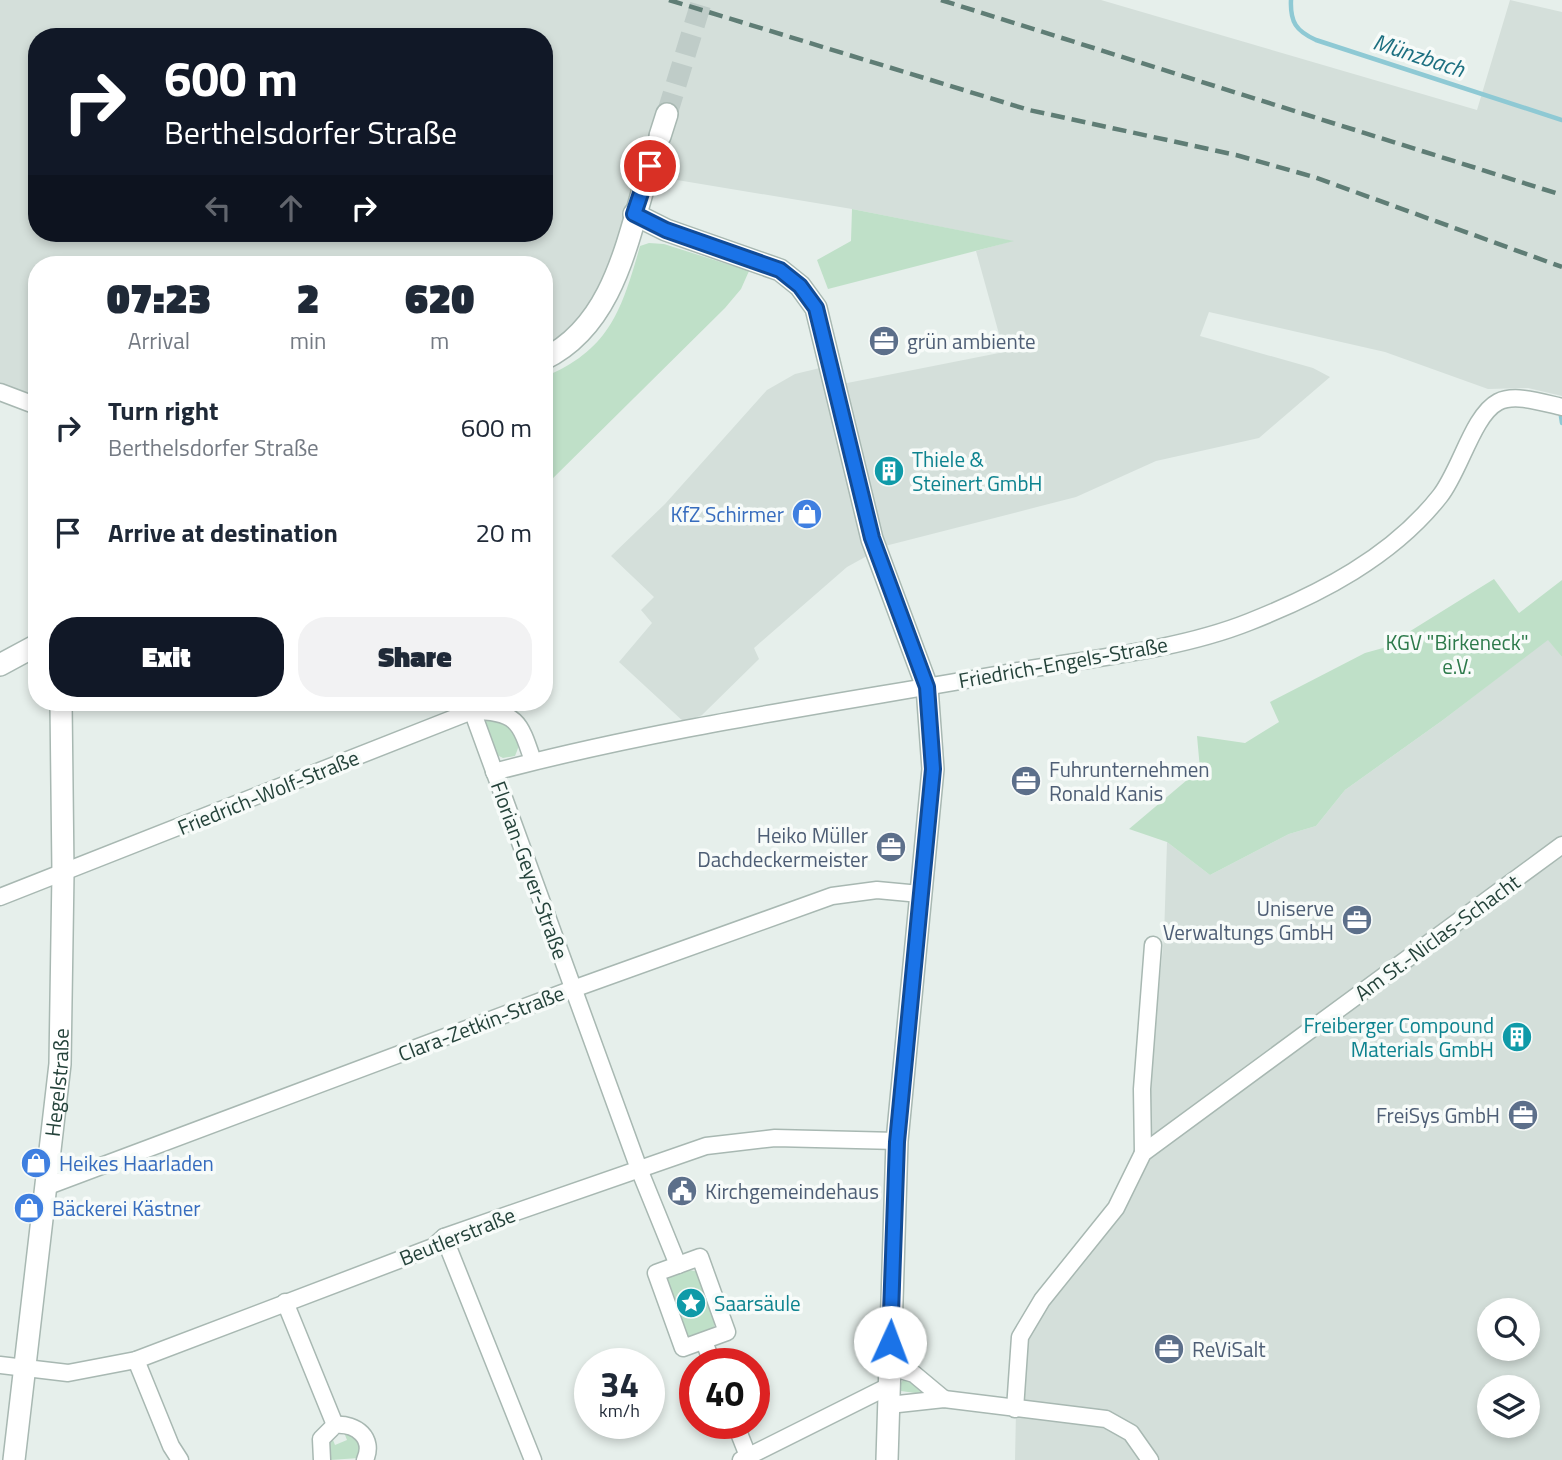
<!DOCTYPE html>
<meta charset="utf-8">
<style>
body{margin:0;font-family:"Titillium Web",sans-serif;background:#f2f2f3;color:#1f2937;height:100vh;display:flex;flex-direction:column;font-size:26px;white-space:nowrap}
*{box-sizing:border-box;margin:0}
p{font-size:23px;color:#747a83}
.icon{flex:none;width:38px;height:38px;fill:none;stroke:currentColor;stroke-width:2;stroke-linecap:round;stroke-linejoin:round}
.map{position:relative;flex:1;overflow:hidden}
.side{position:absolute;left:28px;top:256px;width:525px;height:455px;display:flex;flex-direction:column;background:#fff;border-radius:28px;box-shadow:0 4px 10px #0003}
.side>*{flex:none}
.guide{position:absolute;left:28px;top:28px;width:525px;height:214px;border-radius:28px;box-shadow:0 4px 10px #0003;background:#111827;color:#fff;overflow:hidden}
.fabs{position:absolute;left:1477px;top:1298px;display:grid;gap:14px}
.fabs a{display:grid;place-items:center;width:63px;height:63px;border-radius:50%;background:#fff;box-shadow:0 4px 10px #0003;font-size:35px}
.speed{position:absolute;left:574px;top:1348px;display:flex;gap:14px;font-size:35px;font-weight:700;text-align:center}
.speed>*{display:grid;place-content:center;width:91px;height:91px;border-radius:50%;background:#fff;box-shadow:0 4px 10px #0003;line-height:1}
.speed small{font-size:18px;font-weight:400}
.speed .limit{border:10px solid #d22;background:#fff;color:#111}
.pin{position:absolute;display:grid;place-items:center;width:60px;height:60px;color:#fff;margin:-30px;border:4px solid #fff;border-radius:50%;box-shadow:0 2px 7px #0007}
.me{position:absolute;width:77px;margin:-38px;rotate:2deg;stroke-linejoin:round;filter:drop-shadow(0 0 5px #0008)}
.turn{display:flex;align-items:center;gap:24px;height:147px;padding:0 21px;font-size:32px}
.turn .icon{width:91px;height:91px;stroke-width:2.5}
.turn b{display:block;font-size:49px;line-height:60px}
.lanes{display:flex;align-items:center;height:66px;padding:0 21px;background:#0003;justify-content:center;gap:35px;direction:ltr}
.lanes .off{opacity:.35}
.eta{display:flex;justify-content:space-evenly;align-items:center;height:119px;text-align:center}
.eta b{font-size:42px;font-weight:800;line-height:49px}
.primary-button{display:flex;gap:14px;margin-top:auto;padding:14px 21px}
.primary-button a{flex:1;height:80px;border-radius:28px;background:#111827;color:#fff;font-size:28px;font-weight:800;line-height:80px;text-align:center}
.primary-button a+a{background:#f2f2f3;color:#1f2937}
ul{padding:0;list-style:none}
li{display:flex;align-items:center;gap:21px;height:105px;padding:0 21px}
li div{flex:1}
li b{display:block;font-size:26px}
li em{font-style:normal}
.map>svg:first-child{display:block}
</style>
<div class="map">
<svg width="1562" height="1460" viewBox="0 0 1562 1460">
<rect width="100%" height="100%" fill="#e6efeb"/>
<!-- built -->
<g fill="#d4dfda" fill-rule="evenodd">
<path d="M0 0H1101L1477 110 1510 0 1562 12V396L1528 388 1488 389 1385 352 1209 312 1200 336 1313 368 1330 377 1259 438 1156 461 1076 497 885 546 847 567 754 648 759 659 702 715 685 723 619 662 652 623 641 610 654 597 611 556 665 504 767 390 795 374 820 368 827 387 1004 352 976 251 1012 241 852 209 641 174 593 312 544 350V264H37V401L0 388ZM37 37H544V233H37Z"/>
<path d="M1548 639 1562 657V1460H1015L1017 1362 1030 1328 1159 1140 1148 1130 1149 1084 1164 937 1167 842 1210 875 1289 834 1316 826 1345 790 1443 720ZM1489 1311H1528V1349H1489ZM1489 1388H1528V1426H1489Z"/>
</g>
<!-- green -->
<g fill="#bfe0c8">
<path d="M852 209 1014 241 828 289 817 260 851 241Z"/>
<path d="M649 243 664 244 749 271 741 289 725 308 544 487V377C610 350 622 309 640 246Z"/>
<path d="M1494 579 1519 613 1562 580V657L1548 640 1443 720 1345 790 1316 826 1289 834 1210 875 1167 842 1129 829 1200 769 1197 736 1245 743 1279 722 1270 702 1365 653 1383 648Z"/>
<path d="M503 718 520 743 515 756 503 758 493 753 484 723 487 719Z"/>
<path d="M684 1269 700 1272 716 1321 713 1329 697 1338 686 1336 665 1286 668 1277Z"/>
<path d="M905 1377 936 1396 901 1391 899 1386Z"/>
<path d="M343 1430 349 1431 362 1445 359 1458 330 1460 327 1441 331 1435 335 1445 347 1440Z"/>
</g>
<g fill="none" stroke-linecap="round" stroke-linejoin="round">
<!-- stream -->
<g stroke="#8ec9d4" stroke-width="4.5">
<path d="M1291 0C1290 22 1296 31 1316 40L1562 120"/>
<path d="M1560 410 1562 423"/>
</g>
<!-- tertiary-tunnel -->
<g stroke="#bfccc8" stroke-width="21" stroke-dasharray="21 10" stroke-linecap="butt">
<path d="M667 114 702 0"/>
<path d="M650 166 660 136"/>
</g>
<!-- minor casing -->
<g stroke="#a8b8b2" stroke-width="19">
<g id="minor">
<path d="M0 392 37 406"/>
<path d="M469 702 639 1169 678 1265"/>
<path d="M494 772C663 727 839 703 1012 672 1087 659 1179 650 1249 622 1320 594 1392 557 1440 496 1460 471 1473 415 1498 402 1515 393 1544 403 1562 407"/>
<path d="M0 897 472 711C517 711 520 722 533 761"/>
<path d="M1143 1153 1142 1089 1153 945"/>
<path d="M48 1186 573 989 832 896 877 890 920 894"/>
<path d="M444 1237 533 1460"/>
<path d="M700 1257 727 1332 683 1348 656 1273Z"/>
<path d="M285 1302 335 1425"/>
<path d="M704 1341 712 1363"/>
<path d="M136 1360 171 1446 180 1460"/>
<path d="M0 1365 68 1373 136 1360 433 1247 444 1237 706 1146 775 1138 897 1141"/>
<path d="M890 1367 914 1374 944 1399"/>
<path d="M889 1405 944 1399 1106 1419 1131 1433 1150 1460"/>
<path d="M1015 1409 1020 1337 1042 1300 1116 1208 1143 1153 1562 845"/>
<path d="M735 1423 748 1456"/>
<path d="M322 1460 321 1439 335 1425C356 1423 375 1438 365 1460"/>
<path d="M741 1460 889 1386"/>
</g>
</g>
<!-- tertiary casing -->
<g stroke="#a8b8b2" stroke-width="24">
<g id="tertiary">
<path d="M660 136 667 114"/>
<path d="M634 214 666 230 780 270 800 286 816 308 872 539 927 687 933 769 897 1141 887 1460"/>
<path d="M544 359C616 324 628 235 650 166"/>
<path d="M0 665 37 645"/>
<path id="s1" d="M14 1460 60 1064 63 873 61 702"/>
</g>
</g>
<!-- minor -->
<use href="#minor" stroke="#fff" stroke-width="16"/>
<!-- tertiary -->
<use href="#tertiary" stroke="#fff" stroke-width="21"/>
<!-- rail -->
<g stroke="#5f7d75" stroke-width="4.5" stroke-dasharray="14 7" stroke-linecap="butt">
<path d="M669 0 1029 110 1236 155 1314 177 1562 267"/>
<path d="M941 0 1562 195"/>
</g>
</g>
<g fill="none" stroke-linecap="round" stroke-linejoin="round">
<!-- route casing -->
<g stroke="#114b97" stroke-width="18">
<path id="route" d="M650 166 634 214 666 230 780 270 800 286 816 308 872 538 927 687 933 769 897 1142 890 1342"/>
</g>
<!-- route -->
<use href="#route" stroke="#1a73e8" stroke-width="12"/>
</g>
<!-- icons -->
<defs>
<g id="office-disc" transform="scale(1.575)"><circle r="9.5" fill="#5c6f8a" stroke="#f7fbf9"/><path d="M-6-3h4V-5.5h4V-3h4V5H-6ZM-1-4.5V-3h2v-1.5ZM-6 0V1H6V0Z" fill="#fff"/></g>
<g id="building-disc" transform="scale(1.575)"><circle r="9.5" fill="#0f9aa8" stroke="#f7fbf9"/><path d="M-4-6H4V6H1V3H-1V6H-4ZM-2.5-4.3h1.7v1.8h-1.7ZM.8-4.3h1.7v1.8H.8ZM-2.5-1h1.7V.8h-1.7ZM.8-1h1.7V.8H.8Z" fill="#fff"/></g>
<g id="shop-disc" transform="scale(1.575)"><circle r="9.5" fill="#3f7fe0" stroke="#f7fbf9"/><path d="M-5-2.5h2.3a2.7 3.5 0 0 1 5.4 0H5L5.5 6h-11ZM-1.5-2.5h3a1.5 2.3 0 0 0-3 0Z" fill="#fff"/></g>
<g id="civic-disc" transform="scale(1.575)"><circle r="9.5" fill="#5c6f8a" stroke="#f7fbf9"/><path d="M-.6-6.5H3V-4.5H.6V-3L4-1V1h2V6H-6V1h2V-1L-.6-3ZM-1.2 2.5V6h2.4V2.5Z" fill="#fff"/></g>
<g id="sight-disc" transform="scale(1.575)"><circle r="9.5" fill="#0f9aa8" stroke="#f7fbf9"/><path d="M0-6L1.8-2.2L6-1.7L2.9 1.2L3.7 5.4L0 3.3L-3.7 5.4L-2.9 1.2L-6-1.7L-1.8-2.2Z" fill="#fff"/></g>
</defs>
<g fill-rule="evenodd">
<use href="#office-disc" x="884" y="341"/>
<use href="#building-disc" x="889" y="471"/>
<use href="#shop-disc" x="807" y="514"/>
<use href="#office-disc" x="1026" y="781"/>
<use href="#office-disc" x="891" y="847"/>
<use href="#office-disc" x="1357" y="920"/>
<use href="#building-disc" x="1517" y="1037"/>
<use href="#office-disc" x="1523" y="1115"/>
<use href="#shop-disc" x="36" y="1163"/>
<use href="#civic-disc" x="682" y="1191"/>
<use href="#shop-disc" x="29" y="1208"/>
<use href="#sight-disc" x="691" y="1303"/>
<use href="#office-disc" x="1169" y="1349"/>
</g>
<g text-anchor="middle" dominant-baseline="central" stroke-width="7" stroke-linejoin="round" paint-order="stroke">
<!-- service labels -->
<g font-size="21" fill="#4e5e75" stroke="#f7fbf9" text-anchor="start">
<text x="907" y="341">grün ambiente</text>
<text x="1049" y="769">Fuhrunternehmen<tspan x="1049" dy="24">Ronald Kanis</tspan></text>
<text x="868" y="835" text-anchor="end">Heiko Müller<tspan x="868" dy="24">Dachdeckermeister</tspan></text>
<text x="1334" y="908" text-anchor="end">Uniserve<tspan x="1334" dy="24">Verwaltungs GmbH</tspan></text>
<text x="1500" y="1115" text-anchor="end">FreiSys GmbH</text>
<text x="705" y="1191">Kirchgemeindehaus</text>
<text x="1192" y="1349">ReViSalt</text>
</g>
<!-- culture labels -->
<g font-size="21" fill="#0d838f" stroke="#f7fbf9" text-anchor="start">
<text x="912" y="459">Thiele &amp;<tspan x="912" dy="24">Steinert GmbH</tspan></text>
<text x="1494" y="1025" text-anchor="end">Freiberger Compound<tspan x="1494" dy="24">Materials GmbH</tspan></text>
<text x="714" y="1303">Saarsäule</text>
</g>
<!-- shop labels -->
<g font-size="21" fill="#366cbe" stroke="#f7fbf9" text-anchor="start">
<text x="784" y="514" text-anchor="end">KfZ Schirmer</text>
<text x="59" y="1163">Heikes Haarladen</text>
<text x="52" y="1208">Bäckerei Kästner</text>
</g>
<!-- park labels -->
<g font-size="21" fill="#2d7a4b" stroke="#f7fbf9">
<text x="1457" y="642">KGV "Birkeneck"<tspan x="1457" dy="24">e.V.</tspan></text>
</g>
<!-- street labels -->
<g font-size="21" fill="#24423a" stroke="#f7fbf9">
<text transform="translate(1063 662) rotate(-10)">Friedrich-Engels-Straße</text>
<text transform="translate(268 792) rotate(-22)">Friedrich-Wolf-Straße</text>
<text transform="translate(530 870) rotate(70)">Florian-Geyer-Straße</text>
<text transform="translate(1437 937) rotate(-36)">Am St.-Niclas-Schacht</text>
<text transform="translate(481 1023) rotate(-21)">Clara-Zetkin-Straße</text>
<text stroke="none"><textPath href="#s1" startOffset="380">Hegelstraße</textPath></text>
<text transform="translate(457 1236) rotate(-22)">Beutlerstraße</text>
</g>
<!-- water labels -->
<g font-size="23" font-style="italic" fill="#1c6f80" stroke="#f7fbf9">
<text transform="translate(1419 55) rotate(18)">Münzbach</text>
</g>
</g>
</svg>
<div class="fabs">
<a><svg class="icon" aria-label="search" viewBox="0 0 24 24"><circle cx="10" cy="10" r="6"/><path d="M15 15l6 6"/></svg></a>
<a><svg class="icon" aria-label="layers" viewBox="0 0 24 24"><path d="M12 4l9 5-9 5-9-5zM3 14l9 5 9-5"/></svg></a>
</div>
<div class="speed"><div>34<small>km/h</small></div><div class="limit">40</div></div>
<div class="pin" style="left:650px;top:166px;background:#d93025"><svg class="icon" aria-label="arrive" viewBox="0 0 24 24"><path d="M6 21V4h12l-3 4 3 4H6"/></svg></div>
<svg class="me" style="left:890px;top:1342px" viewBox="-20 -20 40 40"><circle r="19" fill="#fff"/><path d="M0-13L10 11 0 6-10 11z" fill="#1a73e8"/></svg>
<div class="guide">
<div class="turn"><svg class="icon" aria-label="right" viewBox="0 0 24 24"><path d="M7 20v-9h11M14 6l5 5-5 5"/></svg><div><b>600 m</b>Berthelsdorfer Straße</div></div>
<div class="lanes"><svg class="icon off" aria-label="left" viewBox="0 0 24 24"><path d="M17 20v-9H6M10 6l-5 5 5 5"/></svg><svg class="icon off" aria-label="ahead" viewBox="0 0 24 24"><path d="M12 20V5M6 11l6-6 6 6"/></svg><svg class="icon" aria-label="right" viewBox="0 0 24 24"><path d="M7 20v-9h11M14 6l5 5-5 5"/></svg></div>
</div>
<section class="side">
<div class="eta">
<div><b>07:23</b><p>Arrival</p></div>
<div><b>2</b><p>min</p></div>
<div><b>620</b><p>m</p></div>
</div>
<ul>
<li><svg class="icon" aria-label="right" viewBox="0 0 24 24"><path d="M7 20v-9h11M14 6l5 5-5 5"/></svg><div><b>Turn right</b><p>Berthelsdorfer Straße</p></div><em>600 m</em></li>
<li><svg class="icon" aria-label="arrive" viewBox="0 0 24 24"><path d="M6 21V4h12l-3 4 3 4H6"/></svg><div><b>Arrive at destination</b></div><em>20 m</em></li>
</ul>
<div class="primary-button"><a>Exit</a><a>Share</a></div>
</section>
</div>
